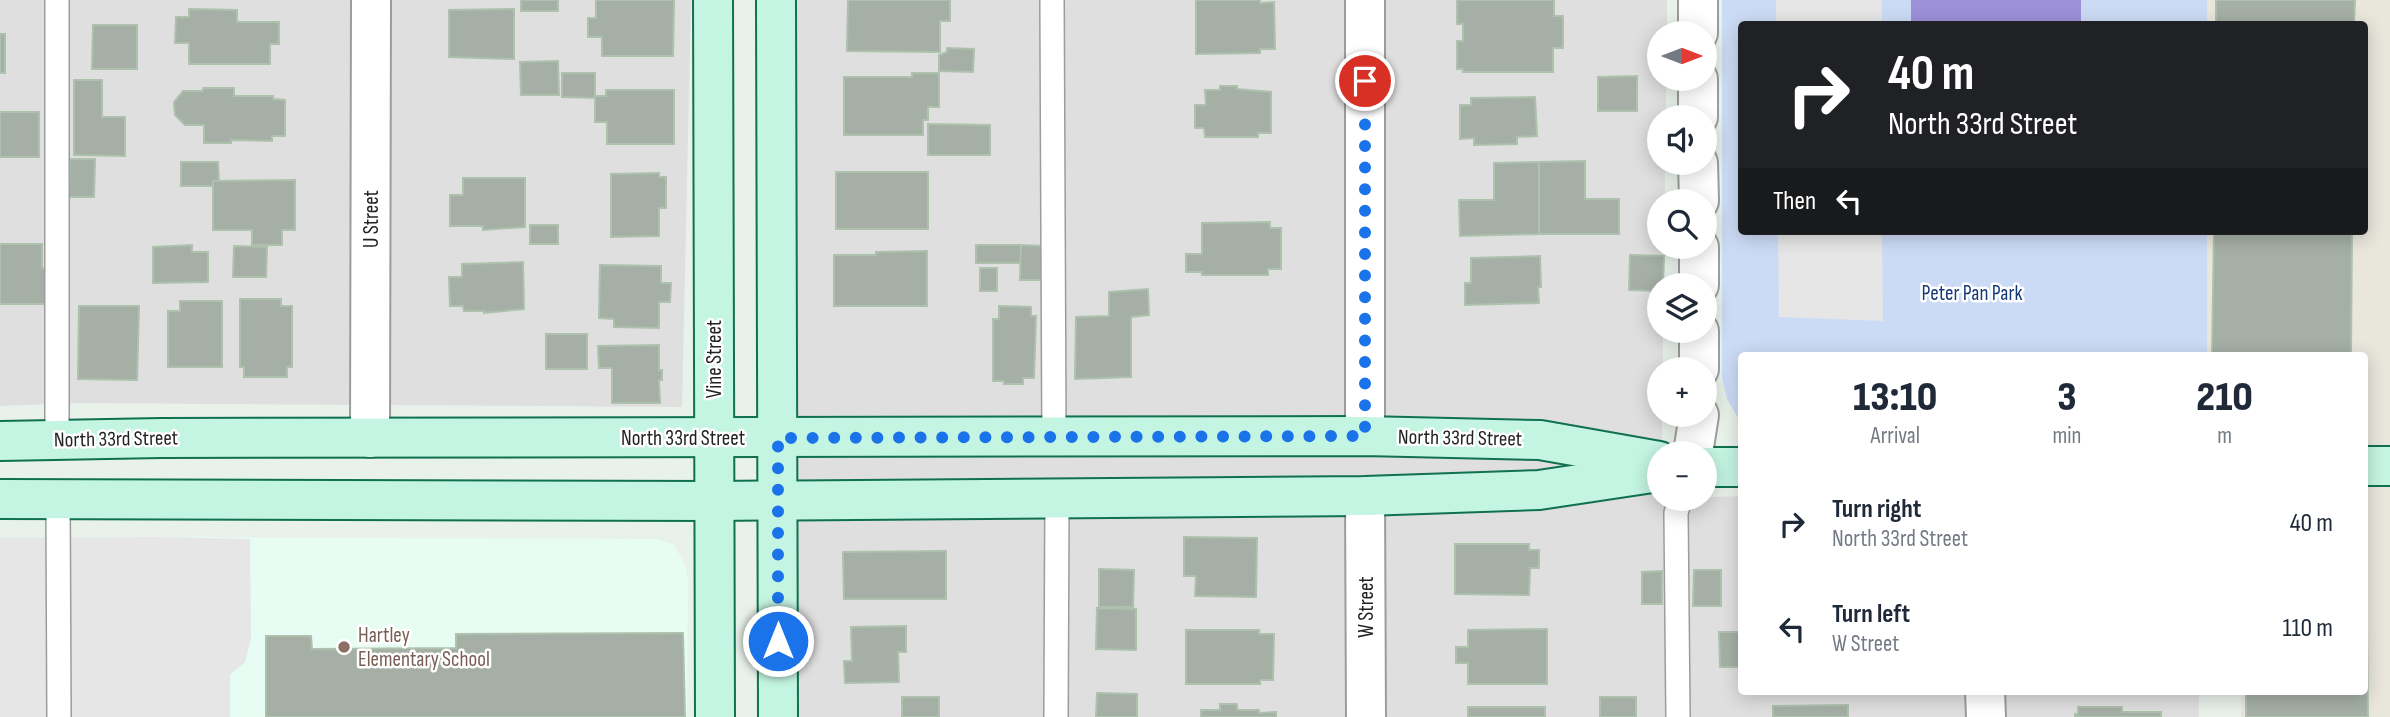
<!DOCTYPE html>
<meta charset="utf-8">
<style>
body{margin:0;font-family:"Sofia Sans Condensed",sans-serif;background:#f6f6f7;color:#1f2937;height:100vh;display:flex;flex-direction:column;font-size:26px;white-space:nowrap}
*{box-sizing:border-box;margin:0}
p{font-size:23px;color:#747a83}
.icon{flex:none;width:38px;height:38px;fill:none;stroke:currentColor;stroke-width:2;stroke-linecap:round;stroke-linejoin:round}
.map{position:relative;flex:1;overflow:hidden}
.details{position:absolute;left:1738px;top:352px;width:630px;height:343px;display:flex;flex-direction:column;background:#fff;border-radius:7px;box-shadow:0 4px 18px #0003}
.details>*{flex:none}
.banner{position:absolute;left:1738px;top:21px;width:630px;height:214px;border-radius:7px;box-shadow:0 4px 18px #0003;background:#202124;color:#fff;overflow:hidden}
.needle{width:46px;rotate:90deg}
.buttons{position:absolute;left:1647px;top:21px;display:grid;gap:14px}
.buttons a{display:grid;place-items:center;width:70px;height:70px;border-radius:50%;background:#fff;box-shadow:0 4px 18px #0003;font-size:35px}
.pin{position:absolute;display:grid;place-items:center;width:60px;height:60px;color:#fff;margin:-30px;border:4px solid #fff;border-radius:50%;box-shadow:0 2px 7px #0007}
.me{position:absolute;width:77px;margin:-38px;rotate:0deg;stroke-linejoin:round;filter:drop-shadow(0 0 5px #0008)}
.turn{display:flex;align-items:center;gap:24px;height:147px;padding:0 35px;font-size:32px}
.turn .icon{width:91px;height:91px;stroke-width:2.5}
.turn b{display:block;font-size:49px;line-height:60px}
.then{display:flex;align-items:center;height:66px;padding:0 35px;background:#0003;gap:14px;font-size:26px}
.eta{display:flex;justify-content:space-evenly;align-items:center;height:119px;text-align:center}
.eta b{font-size:42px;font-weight:800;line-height:49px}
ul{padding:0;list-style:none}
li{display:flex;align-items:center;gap:21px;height:105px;padding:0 35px}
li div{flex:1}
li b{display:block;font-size:26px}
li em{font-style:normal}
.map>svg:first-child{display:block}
</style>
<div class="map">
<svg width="2390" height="717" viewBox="0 0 2390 717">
<rect width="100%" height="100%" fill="#e9f1eb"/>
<!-- residential -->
<g fill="#dfdfdf">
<path d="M0 0H691L682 407 79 403 0 406Z"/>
<path d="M791 0H1667V33H1659V79H1666V117H1659V163H1665V201H1659V247H1664V285H1659V331H1663V369H1659V415H1662V453H1659V499L1741 496V691H2199V717H791Z"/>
</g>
<!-- industrial -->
<path fill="#e9e6dc" d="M2207 0H2390V717H2241V691H2364V355H2207V231H2364V24H2207Z"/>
<!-- education -->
<path fill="#e7fcf3" d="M158 537 656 539 673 544 684 562 688 578 687 717H0V538Z"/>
<!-- park -->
<path fill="#ccdbf5" d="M1722 0H2207V24H1741V231H2207V355H1741V420L1738 418 1727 399 1722 378Z"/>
<!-- pitch -->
<rect fill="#9c90d8" x="1911" y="0" width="170" height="24"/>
<!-- parking -->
<g fill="#e6e6e6">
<rect x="1776" y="0" width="106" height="24"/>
<path d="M1778 231H1882L1883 321 1779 317Z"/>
<path d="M158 537 250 539 251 639 245 662 230 675V717H0V538Z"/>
</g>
<!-- building -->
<g fill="#a5afa5" stroke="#adc1ad" stroke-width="2">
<rect x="521" y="0" width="37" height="11"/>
<path d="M596 0H674L673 56H602V37H588V18H596Z"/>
<path d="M848 0H950V21H940V52L847 51Z"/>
<path d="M1196 0H1260V3L1274 2 1275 49H1260V53L1196 54Z"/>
<path d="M1457 0H1554V16H1563V48H1553V72H1463V69H1457V41H1463V24H1457Z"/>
<path d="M2216 0H2355L2354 24H2216Z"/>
<path d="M189 9 237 10V22H279V44H270V64H189V43H175L176 17H189Z"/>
<path d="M514 9V59L449 57V10Z"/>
<path d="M93 25H137V69H92Z"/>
<rect x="0" y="34" width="5" height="39"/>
<path d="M947 48 974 49 973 72 939 71V55L947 52Z"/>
<path d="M558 61 559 95H521L520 62Z"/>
<path d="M562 73H595V98L562 97Z"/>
<path d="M912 73H939V107H928V120H923V135H844V77H912Z"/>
<path d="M1637 76V111H1598V77Z"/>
<path d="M74 80H102V117H125V156L74 155Z"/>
<path d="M1220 86H1237V89L1271 92V133H1258V137H1205L1204 128H1195V105H1206L1205 90H1220Z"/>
<path d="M203 88H234V96H273V99L285 100V136H272V141L231 140V143H204V125H185L175 115 174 102 183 91H203Z"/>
<path d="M606 90H674V144H607V122H595V96H606Z"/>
<path d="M1535 97 1537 136 1517 137V144L1474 145V138L1460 139V105H1471V98Z"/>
<rect x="0" y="112" width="39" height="45"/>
<path d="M928 124 990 125V155H928Z"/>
<path d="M70 159H95L94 197H69Z"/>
<path d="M1585 161V199H1619V234H1539V162Z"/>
<path d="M181 162H218L219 181H213V186H181Z"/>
<path d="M1539 162V234L1460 236 1459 200H1494V163Z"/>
<rect x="836" y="172" width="92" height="57"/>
<path d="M659 173V177H666V208H659V236L611 237V174Z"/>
<path d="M463 178H525V227L483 230V226H450V195H463Z"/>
<path d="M295 180V230H282V245H252V230H213V181Z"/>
<path d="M1270 222V228H1281V269H1268V275H1202V272H1186V254H1202V223Z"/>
<rect x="530" y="225" width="28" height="19"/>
<path d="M2214 231H2352L2351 355H2212Z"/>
<path d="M0 244H42V268H46L47 304H0Z"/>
<path d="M192 245V252H208V282L153 283V247Z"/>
<rect x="976" y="245" width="45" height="18"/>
<path d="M1021 245 1042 246 1041 280H1020Z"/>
<path d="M234 246 267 247 266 277H233Z"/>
<path d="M927 251V306H834V255H876V252Z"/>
<path d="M1630 255 1664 256 1663 285H1659V291L1629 290Z"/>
<path d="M1540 256 1541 287H1538L1539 303 1465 305V283H1471V258Z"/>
<path d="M523 262 524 309 484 313V311H464L463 306H450L449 277H462V264Z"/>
<path d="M600 265 661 266V283H671L670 302H659V328L614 327V319L599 318Z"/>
<rect x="980" y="268" width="17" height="23"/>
<path d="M1148 289 1149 315 1131 317V377L1075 379 1076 317 1109 316V292Z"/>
<path d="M240 299H281V306H292V367H287V377H244V367H240Z"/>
<path d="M180 301H222V367H168V311H180Z"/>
<path d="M79 306H139L137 380 78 379Z"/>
<path d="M999 306 1031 307V316H1036L1034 378H1023V384H1004V381H993V319H999Z"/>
<rect x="546" y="334" width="41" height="35"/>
<path d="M659 345V370H662V380H659L660 403H612V368H599L598 346Z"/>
<path d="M1184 537 1257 538 1256 597 1195 596 1196 576H1184Z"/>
<path d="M1455 544H1529V550H1539V568H1530L1529 595 1455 594Z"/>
<path d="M946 551V599H844L843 552Z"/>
<path d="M1099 569 1134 570 1133 607H1099Z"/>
<path d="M1694 570H1721V606H1693Z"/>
<path d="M1662 571V604H1642V572Z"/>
<path d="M1097 608 1136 609V650L1096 649Z"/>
<path d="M906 626V652H898L899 682 845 683 844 661H852L851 627Z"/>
<path d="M1547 629V684H1468V663H1456V647H1468V630Z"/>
<path d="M1186 630H1259V634H1274L1273 680H1260V684H1186Z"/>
<path d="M1719 632H1741V667H1720Z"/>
<path d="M683 633 685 717H266V636H311L312 649 456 648V634Z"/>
<path d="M2364 633H2367L2368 717H2246V691H2364Z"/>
<path d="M1097 693 1137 694V717H1096Z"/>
<rect x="902" y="697" width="37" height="20"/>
<rect x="1600" y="697" width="36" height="20"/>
<path d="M1220 704H1237V710H1259V713L1276 712V717H1201V710H1220Z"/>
<path d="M1848 705V717H1773V706Z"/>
<rect x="1468" y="707" width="77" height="10"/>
<path d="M2078 707H2122V712H2161V717H2075V714H2078Z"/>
</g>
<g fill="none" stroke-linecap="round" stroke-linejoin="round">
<!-- service casing -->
<g stroke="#9c9c9c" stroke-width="26">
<g id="service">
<path d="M57 0V440"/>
<path d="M1052 0 1054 437"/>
<path d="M58 500 59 717"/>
<path d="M1056 717 1057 500"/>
<path d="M1678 717 1676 513 1680 499"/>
</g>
</g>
<!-- minor casing -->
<g stroke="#9c9c9c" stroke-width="42">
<g id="minor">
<path d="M1365 0V436"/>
<path d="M1698 0V33"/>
<path d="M1698 79V117"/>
<path d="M1698 163 1699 201"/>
<path d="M1699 247V285"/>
<path d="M1699 331V369"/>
<path d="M370 438 371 0"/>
<path d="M1693 453 1699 415"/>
<path d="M1365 496 1366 717"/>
<path d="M1985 691 1986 717"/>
</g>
</g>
<!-- secondary casing -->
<g stroke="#107151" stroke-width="42">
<g id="secondary">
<path d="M713 0 715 717"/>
<path d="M776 0 778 717"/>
<path d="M0 441 161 438 1365 436 1540 440 1659 461"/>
<path d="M2364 466H2390"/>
<path d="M1704 467H1741"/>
<path d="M0 499 715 501 1365 496 1539 490 1659 472"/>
</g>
</g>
<!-- service -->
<use href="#service" stroke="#fff" stroke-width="23"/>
<!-- minor -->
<use href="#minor" stroke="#fff" stroke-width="38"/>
<!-- secondary -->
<use href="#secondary" stroke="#c4f4e2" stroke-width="38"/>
</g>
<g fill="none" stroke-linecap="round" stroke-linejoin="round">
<!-- route -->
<path stroke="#1a73e8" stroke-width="12" stroke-dasharray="0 21.6" d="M778 641V438L1365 436V81"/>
</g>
<!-- markers -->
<circle fill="#8d6e63" stroke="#fff" stroke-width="2.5" cx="344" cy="647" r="7"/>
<g text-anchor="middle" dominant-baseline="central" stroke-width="5" stroke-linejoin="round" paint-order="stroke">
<!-- street labels -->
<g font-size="21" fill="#222" stroke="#fff">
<text transform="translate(371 219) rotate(-90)">U Street</text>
<text transform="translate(714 359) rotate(-90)">Vine Street</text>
<text x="683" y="438">North 33rd Street</text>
<text transform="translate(1460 438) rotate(1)">North 33rd Street</text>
<text transform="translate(116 439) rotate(-1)">North 33rd Street</text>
<text transform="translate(1366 607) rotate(-90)">W Street</text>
</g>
<!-- park labels -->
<g font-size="21" fill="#173978" stroke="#fff">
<text x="1972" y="293">Peter Pan Park</text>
</g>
<!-- education labels -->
<g font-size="21" fill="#785e54" stroke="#fff" text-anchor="start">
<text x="358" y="635">Hartley<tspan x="358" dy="24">Elementary School</tspan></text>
</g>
</g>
</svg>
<div class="buttons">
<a><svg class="needle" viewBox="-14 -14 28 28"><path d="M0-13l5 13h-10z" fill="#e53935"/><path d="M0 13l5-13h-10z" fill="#747a83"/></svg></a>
<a><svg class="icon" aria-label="sound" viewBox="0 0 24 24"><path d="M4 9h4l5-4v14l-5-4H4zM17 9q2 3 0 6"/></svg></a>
<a><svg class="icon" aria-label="search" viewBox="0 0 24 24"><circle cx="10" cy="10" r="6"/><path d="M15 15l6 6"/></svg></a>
<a><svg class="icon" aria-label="layers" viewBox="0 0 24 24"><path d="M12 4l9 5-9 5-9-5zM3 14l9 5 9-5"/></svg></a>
<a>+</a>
<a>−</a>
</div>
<div class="pin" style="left:1365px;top:81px;background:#d93025"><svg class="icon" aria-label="arrive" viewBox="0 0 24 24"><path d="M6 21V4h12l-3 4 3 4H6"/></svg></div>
<svg class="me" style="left:778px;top:641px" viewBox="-20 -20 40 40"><circle r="17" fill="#1a73e8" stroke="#fff" stroke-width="3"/><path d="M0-11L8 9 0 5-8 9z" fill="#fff"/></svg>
<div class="banner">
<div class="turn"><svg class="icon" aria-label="right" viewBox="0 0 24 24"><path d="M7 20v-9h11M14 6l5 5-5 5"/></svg><div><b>40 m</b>North 33rd Street</div></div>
<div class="then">Then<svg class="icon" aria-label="left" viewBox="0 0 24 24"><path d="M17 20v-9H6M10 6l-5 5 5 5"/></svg></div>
</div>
<section class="details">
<div class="eta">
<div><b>13:10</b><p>Arrival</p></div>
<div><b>3</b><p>min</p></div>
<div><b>210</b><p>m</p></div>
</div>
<ul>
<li><svg class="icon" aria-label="right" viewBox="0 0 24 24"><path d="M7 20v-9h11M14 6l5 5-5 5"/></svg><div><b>Turn right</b><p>North 33rd Street</p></div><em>40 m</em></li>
<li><svg class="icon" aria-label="left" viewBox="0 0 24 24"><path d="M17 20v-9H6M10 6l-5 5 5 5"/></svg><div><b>Turn left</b><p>W Street</p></div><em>110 m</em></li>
</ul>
</section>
</div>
